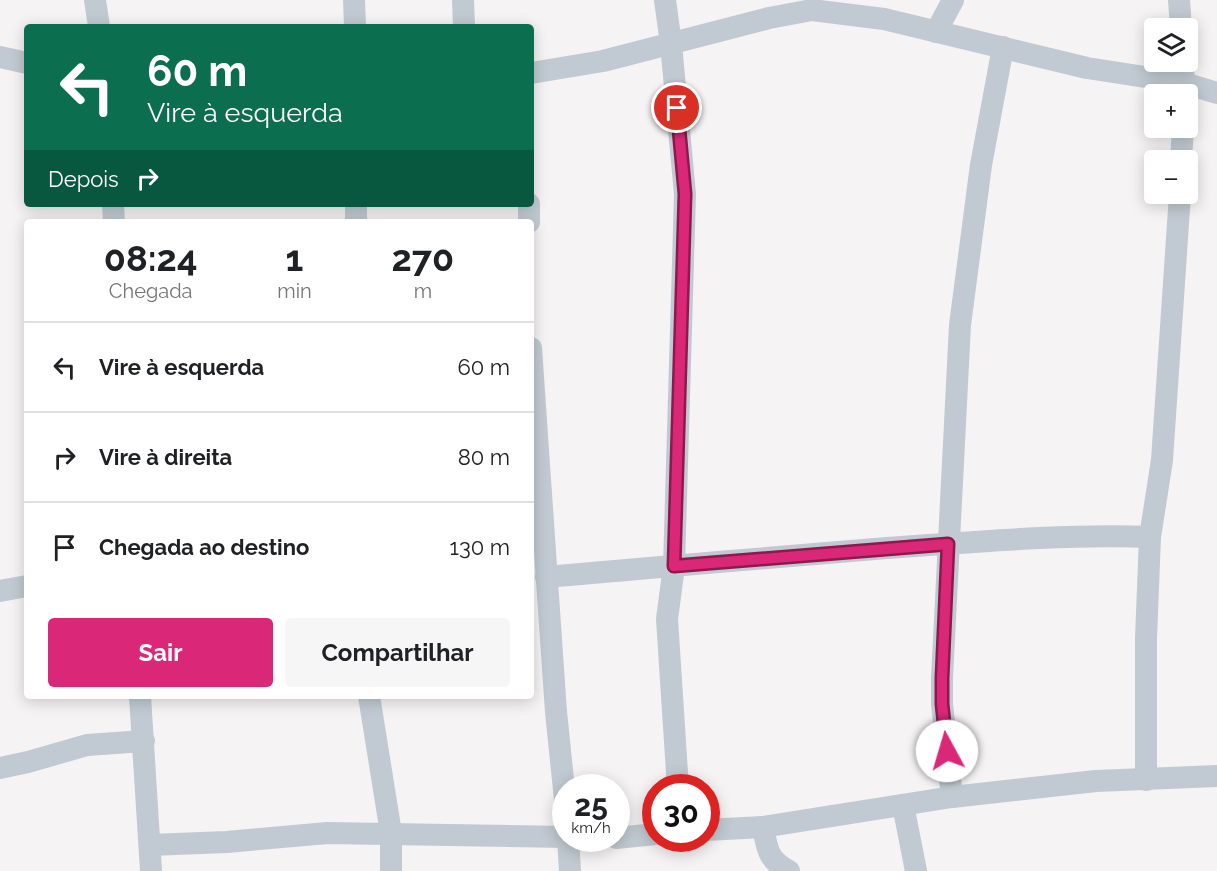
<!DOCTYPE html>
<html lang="pt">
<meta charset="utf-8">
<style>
body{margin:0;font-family:Raleway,sans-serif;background:#f6f6f6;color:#202124;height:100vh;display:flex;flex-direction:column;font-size:22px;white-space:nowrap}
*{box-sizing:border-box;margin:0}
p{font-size:20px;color:#757577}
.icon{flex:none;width:33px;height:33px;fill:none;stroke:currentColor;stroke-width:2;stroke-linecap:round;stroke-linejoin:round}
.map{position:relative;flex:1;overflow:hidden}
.sheet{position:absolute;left:24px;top:219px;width:510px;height:480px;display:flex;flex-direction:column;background:#fff;border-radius:6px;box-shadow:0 3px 15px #0003}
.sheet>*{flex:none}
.banner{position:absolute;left:24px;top:24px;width:510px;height:183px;border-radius:6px;box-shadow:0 3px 15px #0003;background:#0b6e4f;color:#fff;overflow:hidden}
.tools{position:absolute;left:1144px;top:18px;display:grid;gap:12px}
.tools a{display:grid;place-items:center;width:54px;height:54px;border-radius:6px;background:#fff;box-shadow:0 3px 15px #0003;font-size:30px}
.speed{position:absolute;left:552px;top:774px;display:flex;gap:12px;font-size:30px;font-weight:700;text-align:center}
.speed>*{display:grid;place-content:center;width:78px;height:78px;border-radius:50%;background:#fff;box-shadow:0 3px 15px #0003;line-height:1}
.speed small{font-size:15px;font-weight:400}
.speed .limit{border:9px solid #d22;background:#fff;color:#111}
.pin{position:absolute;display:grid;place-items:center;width:51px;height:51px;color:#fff;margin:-26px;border:3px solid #fff;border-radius:50%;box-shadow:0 2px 6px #0007}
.me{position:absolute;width:66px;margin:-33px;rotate:354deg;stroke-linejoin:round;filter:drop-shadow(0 0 4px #0008)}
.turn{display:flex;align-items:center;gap:21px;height:126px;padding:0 24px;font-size:27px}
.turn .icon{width:78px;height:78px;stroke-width:2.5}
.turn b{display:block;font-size:42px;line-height:51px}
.then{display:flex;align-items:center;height:57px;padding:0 24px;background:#0003;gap:12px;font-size:22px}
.eta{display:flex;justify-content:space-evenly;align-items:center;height:102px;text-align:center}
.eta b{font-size:36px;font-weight:700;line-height:42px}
.button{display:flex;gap:12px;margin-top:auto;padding:12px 24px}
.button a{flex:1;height:69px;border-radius:6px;background:#db2777;color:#fff;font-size:24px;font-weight:700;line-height:69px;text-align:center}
.button a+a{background:#f6f6f6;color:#202124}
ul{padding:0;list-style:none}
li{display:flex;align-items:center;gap:18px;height:90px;padding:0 24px;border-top:2px solid #e0e0e0}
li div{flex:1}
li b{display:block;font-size:22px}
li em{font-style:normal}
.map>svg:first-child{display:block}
</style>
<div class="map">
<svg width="1217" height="871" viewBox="0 0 1217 871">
<rect width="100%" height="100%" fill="#f5f3f3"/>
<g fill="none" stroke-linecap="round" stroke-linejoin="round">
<!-- street -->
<g stroke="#c1cad2" stroke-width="22">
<path d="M95 0 99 27"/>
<path d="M354 0 355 27"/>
<path d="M463 0 464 27"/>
<path d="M665 0 671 44 685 194 674 566 667 619 678 788"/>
<path d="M1179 0 1181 28"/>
<path d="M936 32 953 0"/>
<path d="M0 57 27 63"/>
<path d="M1183 62 1184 94"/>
<path d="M531 73 603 61 769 18 812 10 884 19 1087 68 1184 83 1217 93"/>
<path d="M1181 160 1183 128"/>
<path d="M113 204 114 222"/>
<path d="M356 222V204"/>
<path d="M529 222V204"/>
<path d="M531 348 556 712 566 809"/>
<path d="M546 577C660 567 773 557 887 548 975 542 1062 534 1150 537"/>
<path d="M0 591 27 586"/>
<path d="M140 696 151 871"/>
<path d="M369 696 391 833V871"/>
<path d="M0 768 28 762 87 745 144 741"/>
<path d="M1146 780V638L1150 537 1162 460 1180 194"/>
<path d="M952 797 942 704V678L960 325 981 165 1003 47"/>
<path d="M903 805 916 871"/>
<path d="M763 827C767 849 768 860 789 871"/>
<path d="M706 830 763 827 952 797 1096 781 1217 776"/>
<path d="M568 838 570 871"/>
<path d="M616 838 656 834"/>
<path d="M150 845 227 842 327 833 566 837"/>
</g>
</g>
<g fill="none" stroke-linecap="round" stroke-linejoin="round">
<!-- route casing -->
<g stroke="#8e194d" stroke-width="15">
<path id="route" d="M677 108 685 194 674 566 948 544 942 678V704L947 751"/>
</g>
<!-- route -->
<use href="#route" stroke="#db2777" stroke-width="10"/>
</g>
</svg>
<div class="tools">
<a><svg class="icon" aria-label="layers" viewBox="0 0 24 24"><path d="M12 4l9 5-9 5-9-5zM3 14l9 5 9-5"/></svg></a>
<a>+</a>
<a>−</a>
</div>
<div class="speed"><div>25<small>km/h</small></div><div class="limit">30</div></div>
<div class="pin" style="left:677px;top:108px;background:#d93025"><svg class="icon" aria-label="arrive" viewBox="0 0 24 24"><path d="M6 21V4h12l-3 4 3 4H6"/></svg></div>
<svg class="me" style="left:947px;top:751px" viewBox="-20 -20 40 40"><circle r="19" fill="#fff"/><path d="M0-13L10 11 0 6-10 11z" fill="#db2777"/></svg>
<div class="banner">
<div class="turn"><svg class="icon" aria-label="left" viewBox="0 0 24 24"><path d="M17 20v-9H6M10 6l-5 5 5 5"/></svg><div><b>60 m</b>Vire à esquerda</div></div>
<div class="then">Depois<svg class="icon" aria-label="right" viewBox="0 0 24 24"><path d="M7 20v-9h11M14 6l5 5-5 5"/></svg></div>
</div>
<section class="sheet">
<div class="eta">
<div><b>08:24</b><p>Chegada</p></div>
<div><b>1</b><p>min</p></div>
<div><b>270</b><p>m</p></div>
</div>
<ul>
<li><svg class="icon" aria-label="left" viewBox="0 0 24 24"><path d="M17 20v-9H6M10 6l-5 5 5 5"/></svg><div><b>Vire à esquerda</b></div><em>60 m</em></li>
<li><svg class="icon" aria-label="right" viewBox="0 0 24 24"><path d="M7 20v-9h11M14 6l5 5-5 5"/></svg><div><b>Vire à direita</b></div><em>80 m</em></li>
<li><svg class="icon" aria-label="arrive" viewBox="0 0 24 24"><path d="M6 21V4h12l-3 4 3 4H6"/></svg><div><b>Chegada ao destino</b></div><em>130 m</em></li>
</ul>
<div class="button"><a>Sair</a><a>Compartilhar</a></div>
</section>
</div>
